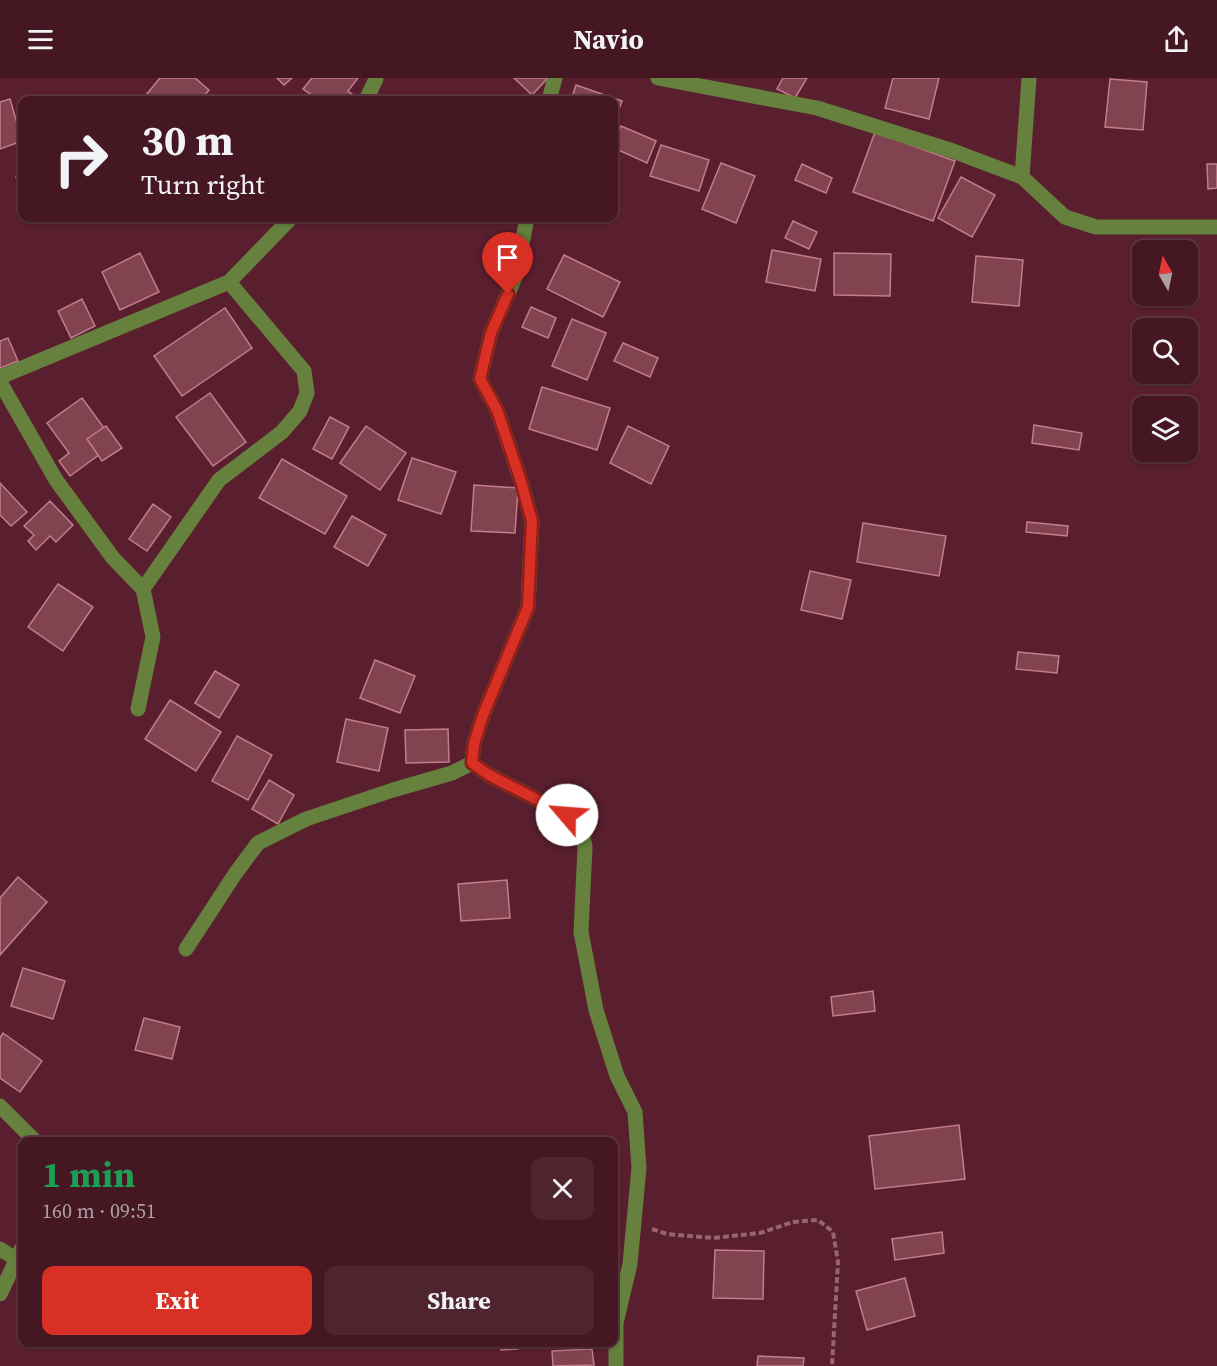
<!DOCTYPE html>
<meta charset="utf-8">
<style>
body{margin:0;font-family:"Source Serif 4",serif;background:#4e242f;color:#f1f3f6;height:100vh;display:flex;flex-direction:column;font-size:22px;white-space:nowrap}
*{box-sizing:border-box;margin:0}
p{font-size:20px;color:#af9fa5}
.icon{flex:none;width:33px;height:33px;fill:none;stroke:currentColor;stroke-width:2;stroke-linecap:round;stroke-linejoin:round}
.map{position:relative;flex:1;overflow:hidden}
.side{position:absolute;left:18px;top:1059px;width:600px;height:210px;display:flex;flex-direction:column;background:#441722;border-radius:12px;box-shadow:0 2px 4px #0004,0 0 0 2px #5c3640}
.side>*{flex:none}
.guide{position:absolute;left:18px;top:18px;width:600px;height:126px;border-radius:12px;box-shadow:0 2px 4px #0004,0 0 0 2px #5c3640;background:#441722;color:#f1f3f6;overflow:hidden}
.needle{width:39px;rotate:351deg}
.tools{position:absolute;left:1132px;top:162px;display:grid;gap:12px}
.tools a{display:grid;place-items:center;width:66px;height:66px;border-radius:12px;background:#441722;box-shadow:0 2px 4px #0004,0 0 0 2px #5c3640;font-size:30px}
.pin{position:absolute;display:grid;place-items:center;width:51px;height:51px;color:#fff;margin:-62px -26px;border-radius:50% 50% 50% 0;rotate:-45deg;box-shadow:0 0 6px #0007}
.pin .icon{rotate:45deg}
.me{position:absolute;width:66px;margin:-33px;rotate:297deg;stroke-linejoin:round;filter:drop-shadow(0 0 4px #0008)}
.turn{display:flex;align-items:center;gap:21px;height:126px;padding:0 24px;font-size:27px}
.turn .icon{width:78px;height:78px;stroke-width:2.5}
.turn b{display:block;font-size:42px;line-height:51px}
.round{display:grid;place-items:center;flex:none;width:63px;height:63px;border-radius:12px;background:#4e242f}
.overview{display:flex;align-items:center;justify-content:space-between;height:102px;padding:0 24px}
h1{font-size:36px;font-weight:700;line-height:45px;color:#1e9e55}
.cta{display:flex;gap:12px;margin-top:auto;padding:12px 24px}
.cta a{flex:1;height:69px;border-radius:12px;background:#d93025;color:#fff;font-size:24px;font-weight:700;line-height:69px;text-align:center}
.cta a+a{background:#4e242f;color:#f1f3f6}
header{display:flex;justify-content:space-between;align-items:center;height:78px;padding:0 24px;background:#441722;font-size:27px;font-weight:700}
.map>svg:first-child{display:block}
</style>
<header><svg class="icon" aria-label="menu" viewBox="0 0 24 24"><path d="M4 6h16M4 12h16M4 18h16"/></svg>Navio<svg class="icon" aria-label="share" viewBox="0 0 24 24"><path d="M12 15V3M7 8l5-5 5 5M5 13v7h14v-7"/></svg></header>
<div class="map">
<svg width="1217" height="1288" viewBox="0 0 1217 1288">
<rect width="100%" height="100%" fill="#5a1f2e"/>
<!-- building -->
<g fill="#824350" stroke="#c27d8a" stroke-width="1.5">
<path d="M160 0H195L209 12 201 22H152L146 17Z"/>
<path d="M277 0H292L284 7Z"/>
<path d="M312 0H358L348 13 360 22H319L303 11Z"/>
<path d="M514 0H548L532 17Z"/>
<path d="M783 0H807L795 20 777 11Z"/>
<path d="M893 0H939L929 41 885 30Z"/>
<path d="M1110 1 1147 4 1143 52 1105 49Z"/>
<path d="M576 7 622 23 614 46V22H571Z"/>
<path d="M10 21 22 63 0 71V24Z"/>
<path d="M621 48 656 63 647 85 614 70V65Z"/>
<path d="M875 54 955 83 933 143 853 114Z"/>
<path d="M661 67 709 82 699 113 650 98Z"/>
<path d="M721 85 755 98 736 145 702 131Z"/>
<path d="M802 86 832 100 826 115 795 102Z"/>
<path d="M1207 86H1217V110L1208 111Z"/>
<path d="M22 96V114L16 99Z"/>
<path d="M961 99 995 117 972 159 938 140Z"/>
<path d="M793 143 817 154 809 171 785 160Z"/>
<path d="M772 172 821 181 815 213 766 204Z"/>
<path d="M140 175 159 214 120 232 102 194Z"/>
<path d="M834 175 891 176 890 218 834 217Z"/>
<path d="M564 177 620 204 603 239 547 211Z"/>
<path d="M976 178 1023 182 1019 228 972 224Z"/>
<path d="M82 221 95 248 71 260 58 233Z"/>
<path d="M531 229 556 240 548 260 522 249Z"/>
<path d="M225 230 252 270 182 318 154 278Z"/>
<path d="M572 241 606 255 587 302 552 288Z"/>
<path d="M8 260 18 283 0 290V263Z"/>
<path d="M623 265 658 280 650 299 614 283Z"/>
<path d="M542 309 610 330 597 372 529 351Z"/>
<path d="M210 315 246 364 213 388 176 339Z"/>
<path d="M82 320 115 365 70 398 59 383 69 375 47 345Z"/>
<path d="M330 339 349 349 332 381 313 371Z"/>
<path d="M1034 347 1082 355 1079 372 1032 365Z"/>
<path d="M106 348 122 370 102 383 87 361Z"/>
<path d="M366 348 406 375 380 412 340 385Z"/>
<path d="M628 348 669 368 651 406 610 385Z"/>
<path d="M412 380 456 394 441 436 398 422Z"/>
<path d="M282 381 347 418 325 456 259 420Z"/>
<path d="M0 405 27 434 11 448 0 437Z"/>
<path d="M474 407 518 410 515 455 471 453Z"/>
<path d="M50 423 73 447 56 464 50 458 36 472 28 463 34 457 24 448Z"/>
<path d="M153 426 171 439 147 473 129 461Z"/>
<path d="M352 438 386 457 368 488 334 469Z"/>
<path d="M1027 444 1068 448 1067 458 1026 454Z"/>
<path d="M863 445 946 458 939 498 857 484Z"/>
<path d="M810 493 851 502 842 541 801 532Z"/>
<path d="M58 506 93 529 63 573 28 549Z"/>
<path d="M1018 574 1059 578 1057 595 1016 591Z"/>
<path d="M375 582 415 598 400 635 360 620Z"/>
<path d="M215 593 239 607 219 640 195 625Z"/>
<path d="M170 622 221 654 196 693 145 661Z"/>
<path d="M346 641 388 650 379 693 337 684Z"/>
<path d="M448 651 449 684 406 685 405 652Z"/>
<path d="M237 658 272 677 248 722 212 703Z"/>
<path d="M269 702 294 717 278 746 252 731Z"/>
<path d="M18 799 47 824 0 877V820Z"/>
<path d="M507 802 510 840 461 843 458 806Z"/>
<path d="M23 890 65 903 53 941 11 928Z"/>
<path d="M873 913 875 933 833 938 831 919Z"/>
<path d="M144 940 180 949 172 981 135 972Z"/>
<path d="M3 955 42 983 20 1014 0 1000V960Z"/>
<path d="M959 1047 965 1101 875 1111 869 1058Z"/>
<path d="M942 1154 944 1175 895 1182 892 1161Z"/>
<path d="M715 1172 764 1173 763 1221 713 1220Z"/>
<path d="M905 1200 915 1238 867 1252 856 1213Z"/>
<path d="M501 1264H518V1271L501 1272Z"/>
<path d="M592 1271 594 1287 553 1288 552 1273Z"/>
<path d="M758 1278 804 1280 803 1288H757Z"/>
</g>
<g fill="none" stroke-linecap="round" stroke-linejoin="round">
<!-- path -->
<path stroke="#97646f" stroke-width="4" stroke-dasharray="6 3" stroke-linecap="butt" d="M652 1151 667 1156 713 1160 760 1155 793 1144 818 1142 833 1154 838 1184 832 1288"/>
<!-- minor -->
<g stroke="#65813d" stroke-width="15">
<path d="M658 0 817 30 953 73 1022 99 1065 139 1096 149H1217"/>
<path d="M366 22 376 1"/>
<path d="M549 22 555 0"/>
<path d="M1022 99 1029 0"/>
<path d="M527 140 516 197 491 255 480 301 497 332 520 400 532 443 528 529 483 637 474 666 472 685 489 697 567 737 581 749 585 769 581 854 596 932 617 998 635 1034 639 1090 630 1186 616 1245V1288"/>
<path d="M0 299 229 204 291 140"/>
<path d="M0 304 56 402 113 480 143 511 153 559 138 631"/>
<path d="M143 511 219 402 282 354 300 333 307 315 304 293 229 204"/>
<path d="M186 871 235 796 258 765 306 741 393 712 452 695 472 685"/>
<path d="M0 1028 36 1064"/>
<path d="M0 1171 16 1181"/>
<path d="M0 1216 22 1170"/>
</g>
</g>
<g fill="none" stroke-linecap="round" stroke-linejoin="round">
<!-- route casing -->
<g stroke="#8d1f18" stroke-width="15">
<path id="route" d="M508 216 491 255 480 301 497 332 520 400 532 443 528 529 483 637 474 666 472 685 489 697 567 737"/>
</g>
<!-- route -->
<use href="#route" stroke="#d93025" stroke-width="10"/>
</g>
</svg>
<div class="tools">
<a><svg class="needle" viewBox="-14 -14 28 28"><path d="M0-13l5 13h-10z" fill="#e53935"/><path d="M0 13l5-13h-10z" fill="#af9fa5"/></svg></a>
<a><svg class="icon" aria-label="search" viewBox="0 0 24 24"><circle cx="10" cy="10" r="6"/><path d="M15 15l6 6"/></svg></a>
<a><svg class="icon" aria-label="layers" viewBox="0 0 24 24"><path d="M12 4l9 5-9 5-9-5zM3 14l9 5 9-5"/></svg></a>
</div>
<div class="pin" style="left:508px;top:216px;background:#d93025"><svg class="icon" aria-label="arrive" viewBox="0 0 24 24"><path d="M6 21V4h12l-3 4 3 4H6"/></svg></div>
<svg class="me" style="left:567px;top:737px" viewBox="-20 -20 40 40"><circle r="19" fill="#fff"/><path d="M0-13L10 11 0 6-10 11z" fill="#d93025"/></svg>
<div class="guide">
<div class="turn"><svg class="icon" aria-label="right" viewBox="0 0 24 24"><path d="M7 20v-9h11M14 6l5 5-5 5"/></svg><div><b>30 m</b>Turn right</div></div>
</div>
<section class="side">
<div class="overview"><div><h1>1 min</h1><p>160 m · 09:51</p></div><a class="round"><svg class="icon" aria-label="close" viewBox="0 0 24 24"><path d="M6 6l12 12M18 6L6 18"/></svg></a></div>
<div class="cta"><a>Exit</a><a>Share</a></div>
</section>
</div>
